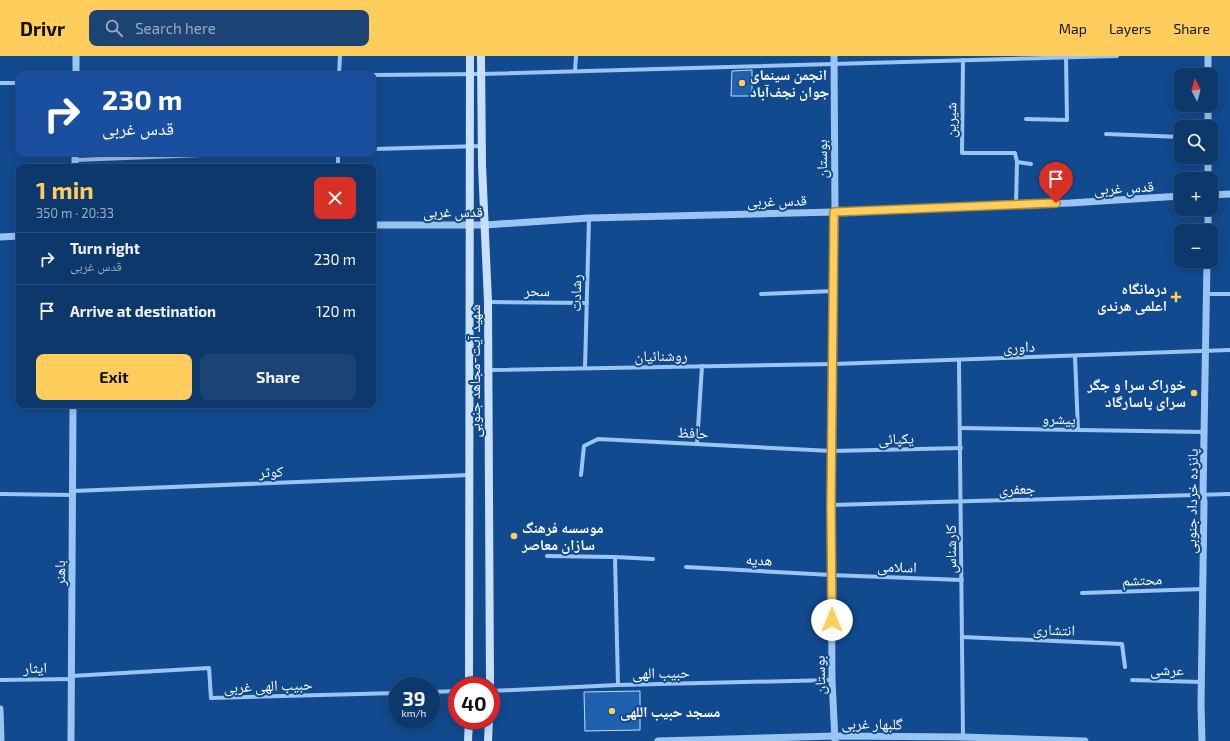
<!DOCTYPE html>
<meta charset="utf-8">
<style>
body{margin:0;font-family:"Exo 2","Noto Naskh Arabic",sans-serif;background:#1b4373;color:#f1f3f6;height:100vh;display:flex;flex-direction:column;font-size:15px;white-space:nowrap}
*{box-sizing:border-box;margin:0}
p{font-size:13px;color:#9aacc1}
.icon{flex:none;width:22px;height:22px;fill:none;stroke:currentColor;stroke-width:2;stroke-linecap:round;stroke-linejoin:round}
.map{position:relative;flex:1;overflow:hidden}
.details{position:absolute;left:16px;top:108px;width:360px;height:244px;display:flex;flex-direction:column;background:#0d386b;border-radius:8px;box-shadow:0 2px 10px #0003,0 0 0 1px #2d527e}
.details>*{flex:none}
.top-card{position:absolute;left:16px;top:16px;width:360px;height:84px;border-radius:8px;box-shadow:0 2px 10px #0003,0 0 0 1px #2d527e;background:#1a4fa0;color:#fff;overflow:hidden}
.needle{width:26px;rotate:354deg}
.tools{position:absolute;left:1174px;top:12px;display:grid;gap:8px}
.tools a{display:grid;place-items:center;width:44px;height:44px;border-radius:8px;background:#0d386b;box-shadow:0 2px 10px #0003,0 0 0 1px #2d527e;font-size:20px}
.speed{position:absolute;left:388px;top:621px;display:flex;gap:8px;font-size:20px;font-weight:700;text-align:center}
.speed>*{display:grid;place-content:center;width:52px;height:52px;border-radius:50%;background:#0d386b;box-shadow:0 2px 10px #0003,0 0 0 1px #2d527e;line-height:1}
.speed small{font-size:10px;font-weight:400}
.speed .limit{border:6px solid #d22;background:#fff;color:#111}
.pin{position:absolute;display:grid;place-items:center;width:34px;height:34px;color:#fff;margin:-41px -17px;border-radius:50% 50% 50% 0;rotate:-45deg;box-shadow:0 0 4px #0007}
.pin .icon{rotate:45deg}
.me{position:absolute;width:44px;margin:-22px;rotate:0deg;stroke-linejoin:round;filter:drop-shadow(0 0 3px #0008)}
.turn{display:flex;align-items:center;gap:14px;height:84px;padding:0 20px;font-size:18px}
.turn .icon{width:52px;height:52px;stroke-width:2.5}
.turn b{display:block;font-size:28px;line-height:34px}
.round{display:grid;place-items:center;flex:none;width:42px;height:42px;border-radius:8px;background:#1b4373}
.summary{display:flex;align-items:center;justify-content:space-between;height:68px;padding:0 20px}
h1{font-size:24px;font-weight:700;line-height:30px;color:#ffcd5c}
.button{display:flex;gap:8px;margin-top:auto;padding:8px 20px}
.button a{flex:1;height:46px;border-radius:8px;background:#ffcd5c;color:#111;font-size:16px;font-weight:700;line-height:46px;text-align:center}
.button a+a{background:#1b4373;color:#f1f3f6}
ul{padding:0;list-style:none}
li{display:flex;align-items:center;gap:12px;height:52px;padding:0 20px;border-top:1px solid #2d527e}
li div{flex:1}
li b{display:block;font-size:15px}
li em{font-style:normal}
header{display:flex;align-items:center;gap:24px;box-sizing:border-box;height:56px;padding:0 20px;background:#ffcd5c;color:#111}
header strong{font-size:19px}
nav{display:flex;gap:22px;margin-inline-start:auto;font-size:14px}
.search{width:280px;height:36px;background:#1b4373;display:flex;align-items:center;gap:10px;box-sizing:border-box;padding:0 14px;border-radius:8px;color:#9aacc1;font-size:15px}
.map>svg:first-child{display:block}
</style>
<header>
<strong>Drivr</strong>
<div class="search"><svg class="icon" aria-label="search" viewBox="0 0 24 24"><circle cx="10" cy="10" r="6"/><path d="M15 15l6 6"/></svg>Search here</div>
<nav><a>Map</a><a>Layers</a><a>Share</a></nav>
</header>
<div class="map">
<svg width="1230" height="685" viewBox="0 0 1230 685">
<rect width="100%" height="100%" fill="#114a8f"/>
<!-- building -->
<g fill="#1e61ae" stroke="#c2defd">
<path d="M752 14V40H731L732 15Z"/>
<path d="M640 635V674L585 675 584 636Z"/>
</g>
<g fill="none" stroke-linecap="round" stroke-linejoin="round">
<!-- minor -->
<g stroke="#9ac4f2" stroke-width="4">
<path d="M963 4 962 97H1015L1017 106 1031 108"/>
<path d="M575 15 576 0"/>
<path d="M339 19 340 0"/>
<path d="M373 19 481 18 1117 0"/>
<path d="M0 27H19"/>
<path d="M1026 63 1067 64 1066 1"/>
<path d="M1106 78 1181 81"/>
<path d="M373 93 482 90"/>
<path d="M75 104 254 97"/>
<path d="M338 111V97"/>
<path d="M1016 149 1017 106"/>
<path d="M761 238 834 235"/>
<path d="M1207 238H1230"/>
<path d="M488 246 587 247"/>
<path d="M1075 300 1078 374"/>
<path d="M959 305 963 681"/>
<path d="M585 312 589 162"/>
<path d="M489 314 833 308 1230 294"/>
<path d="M961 372 1204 376"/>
<path d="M697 388 702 310"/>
<path d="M581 419 584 390 598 383 832 395 961 392"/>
<path d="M73 435 470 419"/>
<path d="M0 438 73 439"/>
<path d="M831 449 1230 438"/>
<path d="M547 500 615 501 653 503"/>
<path d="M615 501 618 629"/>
<path d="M686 511 831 519 962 524"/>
<path d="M1082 537 1203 533"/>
<path d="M962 581 1122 588 1125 611"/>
<path d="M71 620 209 612 211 642 397 637"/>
<path d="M0 624 71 623"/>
<path d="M1132 624 1201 626"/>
<path d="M491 635 618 629 832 624"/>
<path d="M431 636 457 635"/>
</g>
<!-- tertiary -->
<g stroke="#9ac4f2" stroke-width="7">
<path d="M834 0 835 156 831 449 832 624 835 685"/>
<path d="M76 19V0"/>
<path d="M1208 19V0"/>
<path d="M1208 71V49"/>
<path d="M75 111V97"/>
<path d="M1208 123V101"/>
<path d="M1211 139 1230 138"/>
<path d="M373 169H485L589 162 835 156 1070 147 1181 140"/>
<path d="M1208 175V153"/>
<path d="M0 181 19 180"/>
<path d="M0 653 1 685"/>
<path d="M71 685 73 349"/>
<path d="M658 685 835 680 963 681 1085 685"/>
<path d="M1202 685 1201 649 1204 446 1203 439 1207 205"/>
</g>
<!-- secondary -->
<g stroke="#c9e0fc" stroke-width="8">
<path d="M481 0 482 109 488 246 490 630"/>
<path d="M469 630 470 0"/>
<path d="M468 685 469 664"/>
<path d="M488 685 489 664"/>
</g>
</g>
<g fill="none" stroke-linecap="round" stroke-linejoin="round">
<!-- route casing -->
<g stroke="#a6853c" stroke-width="10">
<path id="route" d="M832 564 831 449 834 156 1056 147"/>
</g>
<!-- route -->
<use href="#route" stroke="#ffcd5c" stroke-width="7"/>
</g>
<!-- markers -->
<g fill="#ffcd5c" stroke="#114a8f" stroke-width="1.5">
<circle cx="742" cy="27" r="4"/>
<path d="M1174 235h4v4h4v4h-4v4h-4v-4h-4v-4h4z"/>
<circle cx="1194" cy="337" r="4"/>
<circle cx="514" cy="480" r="4"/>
<circle cx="612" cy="655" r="4"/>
</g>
<g text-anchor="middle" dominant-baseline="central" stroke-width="4" stroke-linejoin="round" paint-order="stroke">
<!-- poi labels -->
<g font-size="15" font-weight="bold" fill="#fff" stroke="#114a8f" text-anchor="start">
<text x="750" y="18">انجمن سینمای<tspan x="750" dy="17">جوان نجف‌آباد</tspan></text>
<text x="1167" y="232" text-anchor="end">درمانگاه<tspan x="1167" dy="17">اعلمی هرندی</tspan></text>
<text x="1186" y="328" text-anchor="end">خوراک سرا و جگر<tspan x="1186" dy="17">سرای پاسارگاد</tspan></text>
<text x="522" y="471">موسسه فرهنگ<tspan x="522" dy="17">سازان معاصر</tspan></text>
<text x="620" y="655">مسجد حبیب اللهی</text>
</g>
<!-- street labels -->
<g font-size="15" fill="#fff" stroke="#114a8f">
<text transform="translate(950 64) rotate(-89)">شیرین</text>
<text transform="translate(821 103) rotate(-90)">بوستان</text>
<text transform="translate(1124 131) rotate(-3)">قدس غربی</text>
<text transform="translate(777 144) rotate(-1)">قدس غربی</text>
<text x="453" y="155">قدس غربی</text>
<text transform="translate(537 234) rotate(1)">سحر</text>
<text transform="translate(575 237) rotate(-89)">رشادت</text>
<text transform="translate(1019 290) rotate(-2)">داوری</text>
<text transform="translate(661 299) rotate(-1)">روشنائیان</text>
<text transform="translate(474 315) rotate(-90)">شهید آیت-مجاهد جنوبی</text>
<text transform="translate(1059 362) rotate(1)">پیشرو</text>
<text transform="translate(693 376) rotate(3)">حافظ</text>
<text transform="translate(896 382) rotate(-2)">یکپائی</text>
<text transform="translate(271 415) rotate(-2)">کوثر</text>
<text transform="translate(1017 432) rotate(-2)">جعفری</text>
<text transform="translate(1191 445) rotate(-89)">پانزده خرداد جنوبی</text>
<text transform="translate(950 493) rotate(-90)">کارشناس</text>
<text transform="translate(759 503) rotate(3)">هدیه</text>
<text transform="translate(897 510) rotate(2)">اسلامی</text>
<text transform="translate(59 517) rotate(-90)">باهنر</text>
<text transform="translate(1142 523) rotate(-2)">محتشم</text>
<text transform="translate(1054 573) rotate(2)">انتشاری</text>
<text transform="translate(35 611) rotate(-1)">ایثار</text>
<text transform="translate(1167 613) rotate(1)">عرشی</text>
<text transform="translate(661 616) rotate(-1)">حبیب الهی</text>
<text transform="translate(819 619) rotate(-91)">بوستان</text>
<text transform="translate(268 629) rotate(-2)">حبیب الهی غربی</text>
<text transform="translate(872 667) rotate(1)">گلبهار غربی</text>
</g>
</g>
</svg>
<div class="tools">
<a><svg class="needle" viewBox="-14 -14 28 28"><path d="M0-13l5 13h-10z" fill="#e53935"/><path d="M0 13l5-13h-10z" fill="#9aacc1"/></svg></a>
<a><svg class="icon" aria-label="search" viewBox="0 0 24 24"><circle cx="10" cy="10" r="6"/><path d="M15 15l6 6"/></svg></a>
<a>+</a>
<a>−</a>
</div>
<div class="speed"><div>39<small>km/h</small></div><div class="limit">40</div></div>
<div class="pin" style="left:1056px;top:147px;background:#d93025"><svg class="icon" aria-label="arrive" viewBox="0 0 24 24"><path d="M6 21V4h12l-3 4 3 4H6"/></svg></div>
<svg class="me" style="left:832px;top:564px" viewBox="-20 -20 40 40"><circle r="19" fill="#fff"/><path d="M0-13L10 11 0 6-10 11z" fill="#ffcd5c"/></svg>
<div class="top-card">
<div class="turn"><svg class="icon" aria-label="right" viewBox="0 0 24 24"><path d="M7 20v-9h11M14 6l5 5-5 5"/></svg><div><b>230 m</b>قدس غربی</div></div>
</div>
<section class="details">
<div class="summary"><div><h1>1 min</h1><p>350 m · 20:33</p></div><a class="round" style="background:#d93025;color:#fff"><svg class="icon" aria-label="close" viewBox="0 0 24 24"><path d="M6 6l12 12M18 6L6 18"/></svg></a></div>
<ul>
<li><svg class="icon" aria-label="right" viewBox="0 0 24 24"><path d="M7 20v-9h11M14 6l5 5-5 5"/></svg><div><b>Turn right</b><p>قدس غربی</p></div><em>230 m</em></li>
<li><svg class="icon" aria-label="arrive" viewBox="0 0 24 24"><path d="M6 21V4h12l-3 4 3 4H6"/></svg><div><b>Arrive at destination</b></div><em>120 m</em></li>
</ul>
<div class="button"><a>Exit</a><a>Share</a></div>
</section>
</div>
